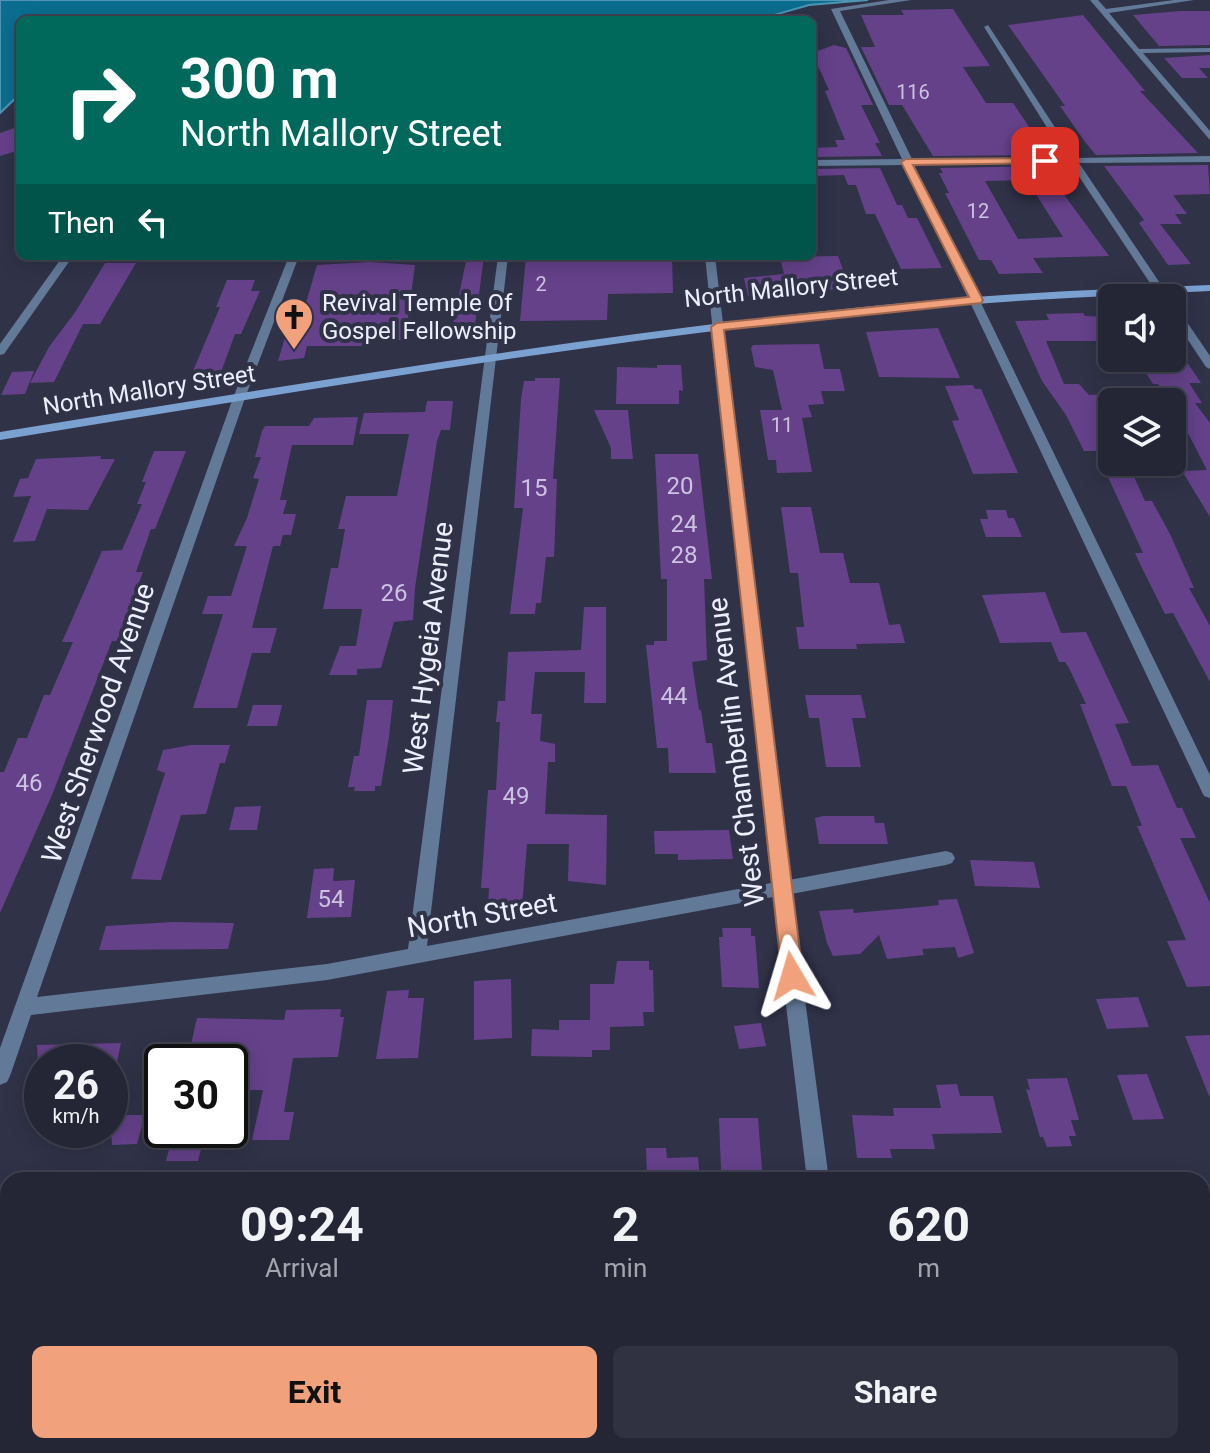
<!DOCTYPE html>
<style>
body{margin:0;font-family:Roboto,sans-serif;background:#303242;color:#f1f3f6;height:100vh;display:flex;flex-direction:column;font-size:30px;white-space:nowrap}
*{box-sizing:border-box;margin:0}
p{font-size:26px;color:#a3a5ad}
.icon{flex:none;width:44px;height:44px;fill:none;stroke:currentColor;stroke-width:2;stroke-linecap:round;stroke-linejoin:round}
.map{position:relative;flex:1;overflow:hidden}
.sheet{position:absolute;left:0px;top:1172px;width:1210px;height:282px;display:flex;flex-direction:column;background:#242636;border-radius:24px 24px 0 0;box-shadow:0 4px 20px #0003,0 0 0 2px #414351}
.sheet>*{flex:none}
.banner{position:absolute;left:16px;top:16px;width:800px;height:244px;border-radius:12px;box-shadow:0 4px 20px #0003,0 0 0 2px #414351;background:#00695c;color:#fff;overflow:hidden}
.controls{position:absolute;left:1098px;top:284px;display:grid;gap:16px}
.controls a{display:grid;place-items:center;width:88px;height:88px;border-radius:12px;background:#242636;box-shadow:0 4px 20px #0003,0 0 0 2px #414351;font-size:40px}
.speed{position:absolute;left:24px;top:1044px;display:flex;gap:16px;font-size:40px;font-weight:700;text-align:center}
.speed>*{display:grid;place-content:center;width:104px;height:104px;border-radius:50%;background:#242636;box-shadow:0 4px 20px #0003,0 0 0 2px #414351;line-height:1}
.speed small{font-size:20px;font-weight:400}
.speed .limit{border:4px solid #111;border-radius:12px;background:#fff;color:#111}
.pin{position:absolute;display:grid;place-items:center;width:68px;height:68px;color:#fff;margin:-34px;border-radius:16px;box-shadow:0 4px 12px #0006}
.me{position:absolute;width:88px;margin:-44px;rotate:353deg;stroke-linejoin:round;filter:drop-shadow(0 0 6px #0008)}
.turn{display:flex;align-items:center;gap:28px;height:168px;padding:0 32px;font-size:36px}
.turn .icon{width:104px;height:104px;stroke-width:2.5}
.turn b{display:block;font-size:56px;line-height:68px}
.then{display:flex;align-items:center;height:76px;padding:0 32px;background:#0003;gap:16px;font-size:30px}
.eta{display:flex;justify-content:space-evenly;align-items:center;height:136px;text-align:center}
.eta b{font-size:48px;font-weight:700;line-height:56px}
.button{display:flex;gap:16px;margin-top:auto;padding:16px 32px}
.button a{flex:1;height:92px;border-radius:12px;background:#f1a17b;color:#111;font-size:32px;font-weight:700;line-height:92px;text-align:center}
.button a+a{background:#303242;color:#f1f3f6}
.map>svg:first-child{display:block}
</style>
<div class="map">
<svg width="1210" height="1453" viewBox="0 0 1210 1453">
<rect width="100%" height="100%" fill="#303248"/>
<!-- green -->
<path fill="#642e5f" d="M1202 1354 1210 1356V1453H1129L1130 1446H1202Z"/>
<!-- water -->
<path fill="#0b6e90" stroke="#4f95b1" stroke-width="2" d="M0 0H868L809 5 757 20H20V94L0 113Z"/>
<!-- building -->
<g fill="#65418a" fill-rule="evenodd">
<path d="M953 9 990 66 963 67 986 103H1013L1044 149H1031L1035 155 933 156 902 105H889L861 47H875L861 15H904L901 10Z"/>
<path d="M1180 11H1210V45L1159 46 1133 15Z"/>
<path d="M1083 15 1145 91H1140L1198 153 1096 155 1085 142 1060 106H1065L1008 25Z"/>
<path d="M834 45 846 48 873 105H861L880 143H875L882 156 812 157V148L838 147 835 140H845L825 91 829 90 812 53Z"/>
<path d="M1210 55V68H1199L1208 78H1182L1164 58Z"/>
<path d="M20 126V150L0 156V133Z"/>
<path d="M1208 165 1210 194 1173 195 1187 214H1175L1182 224H1160L1191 264 1168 265 1139 223 1144 220 1104 166Z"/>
<path d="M1043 166 1109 256 1033 258 1043 273 999 274 991 260H979L945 193H949L939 173H943L940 168ZM1027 180 1063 237 1018 239 985 181Z"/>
<path d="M880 168 897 205H902L908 218H917L942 268 901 269 875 214H866L856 185H848L844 175 812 176V169Z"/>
<path d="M467 256H484L473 340H452L450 339Z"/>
<path d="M672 256 673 293 608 294 607 320 520 321 526 257Z"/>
<path d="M838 256 850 289 820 290 819 293H793V296H748L744 278 784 274 780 257Z"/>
<path d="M370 262 415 265 405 340 364 341 362 346H307L304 358 278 361 286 334H297L317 265Z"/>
<path d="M105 263H136L100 324H83L54 382 30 383 49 347 76 311Z"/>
<path d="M227 280H255L251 291H260L241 334H235L221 372 193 371 220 307H216Z"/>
<path d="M1083 313 1085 316 1112 317V341H1046L1064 384H1079L1089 395 1112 394V468H1130L1145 501H1152L1170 534 1194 588H1189L1210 626V682L1173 613 1165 614 1142 568 1135 553H1143L1096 451H1084L1066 415 1042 381 1015 321 1049 320 1046 314Z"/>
<path d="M938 328 960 378 879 377 866 332Z"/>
<path d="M1172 340 1201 383H1189L1202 403H1195L1210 423V517L1182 471 1207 470 1172 402 1158 384H1153L1139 362H1172Z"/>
<path d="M819 344 824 369H840L845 391H821L824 404 808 405 812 417 802 418 812 472 777 473 776 460H768L760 410H782L773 370 755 367 751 348 753 345Z"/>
<path d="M657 365H681L683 391 679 390V404H616L617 367 657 368Z"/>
<path d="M34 371 25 394 1 395 12 372Z"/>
<path d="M535 378H560L553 479H557L554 557H546L541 603H536L535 614H510L523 508H514L521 399 524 381H535Z"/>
<path d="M973 385 975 389H981L1018 473 973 474 952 421 959 420 945 386Z"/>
<path d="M427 401H453L450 430H441L437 441 415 588 413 620 394 622 381 668 357 669V675H329L340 646H356L362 609H323L331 568H338L345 529H338L346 496H397L409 434H359L364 413 425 412Z"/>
<path d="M594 410H628L633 459H611V448Z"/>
<path d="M358 417 353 445H292L280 500H287L283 514H296L291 535H283L280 546H273L252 628H277L270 653H252L237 708H193L223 614H202L208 596H231L247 546H234L247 518 259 479 253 478 261 457H255L262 431 265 426H309L314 418Z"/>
<path d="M154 451H186L155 529H151L136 572H143L129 608H132L130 613H134L124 641H112L52 795 0 913V772H4L18 738H27L44 695H50L73 642H62L102 551 122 550 142 504H137L146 482H142Z"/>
<path d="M655 454H698L712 579H704L707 660 692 662 699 710H701L706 743H712L716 773H669L668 748H657L646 645H654V641H667V579H661Z"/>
<path d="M101 456 100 459H115L88 510 47 509 35 541 13 542 31 496 13 497 20 479 28 478 36 459Z"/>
<path d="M781 507H811L820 553H843L850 583H879L889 625 900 624 905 643 856 644 857 649H799L796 627H804L798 573H790Z"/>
<path d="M986 510H1006L1008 518H1014L1022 537H986L980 519H988Z"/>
<path d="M1045 592 1061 633 1086 632 1129 723 1115 724 1132 766 1158 765 1177 808H1182L1196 838H1180L1210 903V986L1187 987 1167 941 1186 940 1137 826H1142L1126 786H1112L1080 704H1086L1069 668 1065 662H1059L1051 642 1000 643 982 595Z"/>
<path d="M584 607H606V703H584L585 672H535L531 714H542L540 741 555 744V762H548L545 814 607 815 606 885 568 881 569 844H527L522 907 488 908 489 888H481L488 790H496L500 722H496L498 701H505L508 652 581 650Z"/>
<path d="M805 695H861L866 718H852L861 767H826L819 718H809Z"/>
<path d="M367 700H393L389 737 381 786H375V791H354L355 787H348L354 756H359Z"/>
<path d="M253 705H282L277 726H247Z"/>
<path d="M191 745H230L225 763H220L206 814 181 815 161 880 131 879 165 773 157 770 163 750Z"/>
<path d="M261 806 257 830H229L235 807Z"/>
<path d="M823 816H874L875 823H884L888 844H819L815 818Z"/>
<path d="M729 830 733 859 678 860V854H655L654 831Z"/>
<path d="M970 860 1034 862 1040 888 975 886Z"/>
<path d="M334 868 333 881 355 880 351 917 307 918 314 869Z"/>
<path d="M957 899 974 953 958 958 955 947 922 949 924 955 887 959 879 935 860 954 833 956 827 943 819 911 853 909 854 913 921 907 939 905 938 900Z"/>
<path d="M173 922 234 923 228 949 99 950 106 926Z"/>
<path d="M722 928H751V936H755L759 988 722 987 719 937H723Z"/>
<path d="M617 961H649V970H653L654 1012H643L644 1026 610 1027V1050H592V1057L531 1056 532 1029 559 1030V1020H590V984H614Z"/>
<path d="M511 979 512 1038 474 1040V981Z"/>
<path d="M409 990 408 998H424L418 1058 376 1059 387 991Z"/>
<path d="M1138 997 1149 1027 1107 1029 1096 999Z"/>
<path d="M341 1009 340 1017H344L338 1057 293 1058 284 1112H294L289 1140H252L263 1090H230V1062H187L197 1018 284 1020 286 1010Z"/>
<path d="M761 1023 766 1046 739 1049 734 1026Z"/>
<path d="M1210 1035V1096H1209L1185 1036Z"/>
<path d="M121 1043 117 1062H38L37 1045Z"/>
<path d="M1147 1074 1164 1119 1133 1120 1117 1075Z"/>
<path d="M1067 1078 1079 1120H1071L1076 1136H1069L1072 1146 1047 1147 1043 1137H1040L1026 1089 1030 1090 1027 1079Z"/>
<path d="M957 1084 960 1096H993L1002 1133 932 1134 935 1149H890L892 1158H857L852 1115 894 1116 893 1108H941L936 1085Z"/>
<path d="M110 1115H145L137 1144 112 1145Z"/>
<path d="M719 1118H758L762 1170H721Z"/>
<path d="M174 1130H206L198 1161H166Z"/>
<path d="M646 1148H666L667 1158 698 1157 700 1180H647Z"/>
</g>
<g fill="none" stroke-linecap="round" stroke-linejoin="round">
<!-- street -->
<g fill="#627a98" fill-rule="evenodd">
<path d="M889 0H911L840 11 912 159 1066 158 984 27 988 25 1075 158 1210 156V162L1079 163 1170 298H1160L1070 163 914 165 1210 775V798L1204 796 1202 792 905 165 812 166V160L902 159 831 9Z"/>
<path d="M1090 0H1098L1106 9 1174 0H1194L1109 13 1139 49 1210 48V52L1143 53 1210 131V140Z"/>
<path d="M63 256H73L4 354 0 355V344Z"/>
<path d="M289 256H299L245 398 37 997 327 964 408 949 498 256H508L427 946 771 883 705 256H715L789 880 946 851 952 853 955 858 952 863 946 865 791 894 829 1180H807L773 897 327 980 31 1015 10 1076 7 1082 0 1085V1048L233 398Z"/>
<path d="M1172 305 1176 306 1210 356V369L1206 367 1172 316Z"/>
<path d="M371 1446H395L394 1453H370Z"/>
<path d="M839 1446H863L864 1453H840Z"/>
</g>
<!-- secondary -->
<g fill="#7ba1d1" fill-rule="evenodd">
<path d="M1210 285V291C1108 296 1006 300 904 310 601 339 301 391 0 440V432C301 384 601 332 904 303 1006 293 1108 289 1210 285Z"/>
<path d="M1202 1265 1210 1268V1292L1202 1289Z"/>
<rect x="0" y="1421" width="8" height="24"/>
</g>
</g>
<!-- route -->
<path fill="#f1a17b" stroke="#9d6950" stroke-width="2" d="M1045 158 1050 161 1049 163 913 165 983 300 981 303 724 330 803 976 800 983 792 986 785 983 782 976 711 327 717 323 969 297 901 162 906 159Z"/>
<!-- icons -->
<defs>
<g id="church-pin" transform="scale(2)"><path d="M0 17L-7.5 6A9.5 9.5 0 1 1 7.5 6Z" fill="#f1a17b" stroke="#303248"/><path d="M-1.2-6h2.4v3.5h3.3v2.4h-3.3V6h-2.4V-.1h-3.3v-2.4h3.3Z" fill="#111"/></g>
</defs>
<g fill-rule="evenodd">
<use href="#church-pin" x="294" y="317"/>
</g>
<g text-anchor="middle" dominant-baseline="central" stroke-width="8" stroke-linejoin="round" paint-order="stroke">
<!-- far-number labels -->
<g font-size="20" fill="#cbc4e1">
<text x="913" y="92">116</text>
<text x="978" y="211">12</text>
<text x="541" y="284">2</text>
<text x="782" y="425">11</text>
</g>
<!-- far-street labels -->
<g font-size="24" fill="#edeffe" stroke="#303248">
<text transform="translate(791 288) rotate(-6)">North Mallory Street</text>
<text transform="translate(149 390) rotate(-9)">North Mallory Street</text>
</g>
<!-- far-poi labels -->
<g font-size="24" fill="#edeffe" stroke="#303248" text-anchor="start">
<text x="322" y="303">Revival Temple Of<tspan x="322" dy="28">Gospel Fellowship</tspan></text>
</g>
<!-- number labels -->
<g font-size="24" fill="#cbc4e1">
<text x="680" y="486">20</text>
<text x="534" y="488">15</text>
<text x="684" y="524">24</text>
<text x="684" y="555">28</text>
<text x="394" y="593">26</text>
<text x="674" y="696">44</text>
<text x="29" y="783">46</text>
<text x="516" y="796">49</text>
<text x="331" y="899">54</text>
</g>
<!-- street labels -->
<g font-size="28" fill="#edeffe" stroke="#303248">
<text transform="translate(428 648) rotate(-83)">West Hygeia Avenue</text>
<text transform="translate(98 723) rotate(-71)">West Sherwood Avenue</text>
<text transform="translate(736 752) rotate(-97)">West Chamberlin Avenue</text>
<text transform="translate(482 915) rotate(-10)">North Street</text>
</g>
</g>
</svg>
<div class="controls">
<a><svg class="icon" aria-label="sound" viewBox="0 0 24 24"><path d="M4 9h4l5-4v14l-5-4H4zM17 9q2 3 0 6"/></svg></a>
<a><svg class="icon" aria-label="layers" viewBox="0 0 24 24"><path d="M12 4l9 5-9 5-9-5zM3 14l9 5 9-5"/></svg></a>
</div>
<div class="speed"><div>26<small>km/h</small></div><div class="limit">30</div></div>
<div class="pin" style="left:1045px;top:161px;background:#d93025"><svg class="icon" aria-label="arrive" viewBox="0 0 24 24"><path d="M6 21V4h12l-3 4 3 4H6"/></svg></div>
<svg class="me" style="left:792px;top:976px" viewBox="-20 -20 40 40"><path d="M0-17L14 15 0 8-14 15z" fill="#f1a17b" stroke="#fff" stroke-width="4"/></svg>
<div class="banner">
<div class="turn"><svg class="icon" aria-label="right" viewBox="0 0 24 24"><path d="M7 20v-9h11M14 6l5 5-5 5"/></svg><div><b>300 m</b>North Mallory Street</div></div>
<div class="then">Then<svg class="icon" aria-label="left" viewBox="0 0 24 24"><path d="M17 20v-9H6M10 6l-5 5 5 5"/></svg></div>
</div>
<section class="sheet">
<div class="eta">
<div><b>09:24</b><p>Arrival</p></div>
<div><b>2</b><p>min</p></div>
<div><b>620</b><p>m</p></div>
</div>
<div class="button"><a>Exit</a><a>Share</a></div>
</section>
</div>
